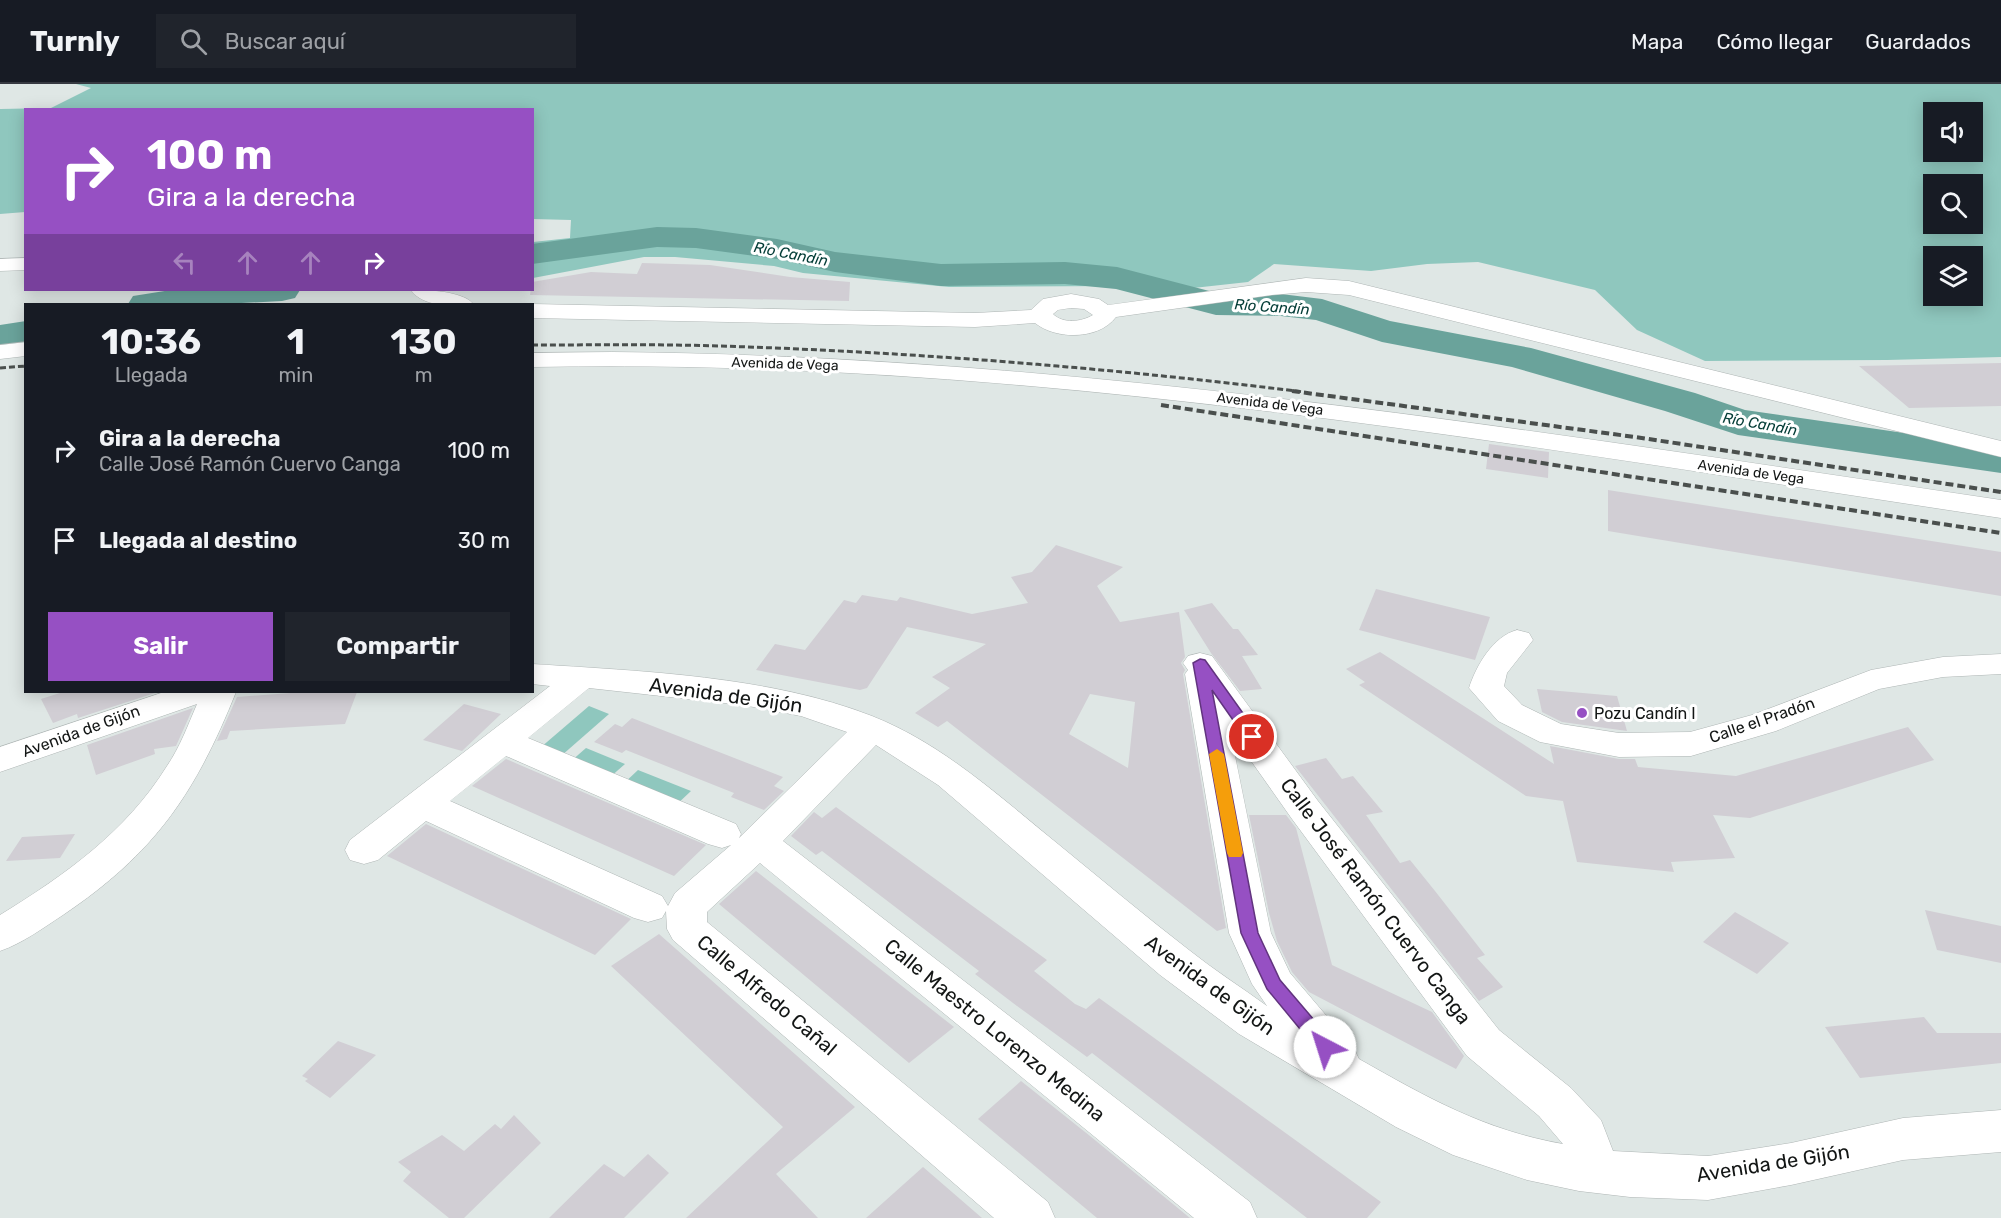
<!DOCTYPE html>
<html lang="es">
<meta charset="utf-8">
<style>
body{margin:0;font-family:Rubik,sans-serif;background:#20242c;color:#f1f3f6;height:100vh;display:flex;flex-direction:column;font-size:22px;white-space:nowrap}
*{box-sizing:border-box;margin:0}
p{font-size:20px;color:#9ea1a6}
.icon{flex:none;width:33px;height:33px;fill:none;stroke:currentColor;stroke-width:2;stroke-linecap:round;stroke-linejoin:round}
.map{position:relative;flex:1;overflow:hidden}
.sheet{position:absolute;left:24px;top:219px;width:510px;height:390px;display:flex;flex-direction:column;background:#171b24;border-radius:0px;box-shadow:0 3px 15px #0003}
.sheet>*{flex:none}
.guide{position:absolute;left:24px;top:24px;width:510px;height:183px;border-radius:0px;box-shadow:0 3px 15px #0003;background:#9650c3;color:#fff;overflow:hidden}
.buttons{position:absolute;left:1923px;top:18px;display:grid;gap:12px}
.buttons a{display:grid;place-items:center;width:60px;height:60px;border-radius:0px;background:#171b24;box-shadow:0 3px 15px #0003;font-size:30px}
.pin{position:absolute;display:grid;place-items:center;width:51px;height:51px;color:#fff;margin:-26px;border:3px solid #fff;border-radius:50%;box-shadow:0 2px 6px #0007}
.me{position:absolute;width:66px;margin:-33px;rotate:320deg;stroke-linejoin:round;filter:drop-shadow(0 0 4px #0008)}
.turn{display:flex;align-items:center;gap:21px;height:126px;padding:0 24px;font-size:27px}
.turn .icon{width:78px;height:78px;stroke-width:2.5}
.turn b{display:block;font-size:42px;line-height:51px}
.lanes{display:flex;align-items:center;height:57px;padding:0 24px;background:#0003;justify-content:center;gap:30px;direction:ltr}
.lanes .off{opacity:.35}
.eta{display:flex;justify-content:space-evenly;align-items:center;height:102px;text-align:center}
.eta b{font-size:36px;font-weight:700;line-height:42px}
.button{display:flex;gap:12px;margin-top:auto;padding:12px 24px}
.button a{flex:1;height:69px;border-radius:0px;background:#9650c3;color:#fff;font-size:24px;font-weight:700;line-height:69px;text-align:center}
.button a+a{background:#20242c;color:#f1f3f6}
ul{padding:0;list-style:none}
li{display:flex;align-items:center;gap:18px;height:90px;padding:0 24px}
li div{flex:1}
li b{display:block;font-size:22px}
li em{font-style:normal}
header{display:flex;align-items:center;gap:36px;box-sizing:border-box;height:84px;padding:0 30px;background:#171b24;border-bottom:2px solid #363941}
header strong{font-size:28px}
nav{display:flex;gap:33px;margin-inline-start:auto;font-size:21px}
.search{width:420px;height:54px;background:#20242c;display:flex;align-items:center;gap:15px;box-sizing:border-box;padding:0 21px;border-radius:0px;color:#9ea1a6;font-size:22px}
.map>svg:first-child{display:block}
</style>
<header>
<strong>Turnly</strong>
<div class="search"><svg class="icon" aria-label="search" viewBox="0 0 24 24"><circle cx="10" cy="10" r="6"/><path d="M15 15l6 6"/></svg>Buscar aquí</div>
<nav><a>Mapa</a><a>Cómo llegar</a><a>Guardados</a></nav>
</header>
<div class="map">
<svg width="2001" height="1134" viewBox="0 0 2001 1134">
<rect width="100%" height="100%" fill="#dfe7e5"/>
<!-- green -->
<g fill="#8fc7be" fill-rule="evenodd">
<path d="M76 0H2001V273L1887 276 1705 277 1637 246 1595 206 1478 178 1427 180 1371 187 1274 180 1248 198 1184 205 1120 202 949 203 803 189 774 182 675 173H644L533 194V158L570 154 571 136 533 135 532 26H26L25 128 0 130V25L51 24 91 4ZM1934 28H1972V68H1934ZM1972 100V140H1934V100ZM1934 172H1972V212H1934Z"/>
<path d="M589 622 609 630 561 672 540 664Z"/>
<path d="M586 664 625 680 609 694 570 678Z"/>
<path d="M638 686 691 707 674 723 622 701Z"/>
</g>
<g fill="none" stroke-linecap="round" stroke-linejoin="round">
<!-- river -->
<g fill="#6aa39b" fill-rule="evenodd">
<path d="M657 143 696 144 777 155 835 168 941 180 1065 178 1117 183 1217 209 1281 210 1322 215 1390 237 1531 264 1695 309 1745 326 2001 363V389L1738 351 1665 327 1512 283 1382 258 1316 236 1281 232 1216 231 1116 205 1065 200 941 202 835 188 777 175 696 164 657 163 532 180V160Z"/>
<path d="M171 206H300L295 214 282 217 222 220H128L133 212Z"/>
<path d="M26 237V260L0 265V241Z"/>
</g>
</g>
<!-- building -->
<g fill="#d1ced4" fill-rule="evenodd">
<path d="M642 179 710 181 790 193 850 198 849 217 530 211 532 198 591 188 637 190Z"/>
<path d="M2001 279V322L1909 324 1859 282Z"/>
<path d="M1489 360 1549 368 1548 394 1486 385Z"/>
<path d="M1608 406 2001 468V512L1608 447Z"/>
<path d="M1056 461 1123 483 1097 502 1120 538 1179 528 1185 573 1181 579 1185 586 1183 590 1226 844 1217 847 947 637 938 643 915 629 950 604 932 593 986 560 907 543 867 604 860 606 756 586 775 560 805 566 844 516 856 519 862 511 897 517 900 513 972 530 1028 519 1011 493 1032 488ZM1090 610 1135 618 1128 684 1069 650Z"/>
<path d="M1376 505 1490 533 1475 576 1359 546Z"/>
<path d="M1212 519 1233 545H1238L1258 571 1242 572 1262 605 1240 607 1211 569 1184 526Z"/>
<path d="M1380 568 1554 680 1550 662 1619 675H1635L1638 683 1736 692 1908 643 1934 676 1750 734 1713 731 1735 774 1671 778 1674 788 1577 778 1563 717 1526 712 1359 601 1365 598 1346 585Z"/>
<path d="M1537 605 1617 612 1627 647 1562 638 1542 628Z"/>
<path d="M63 608H158L78 634 77 630 53 639 41 615Z"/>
<path d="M304 608H357L345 640 230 647 227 655 217 657 237 613Z"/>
<path d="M464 620 501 630 462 667 423 656Z"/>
<path d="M193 624 176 662 154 665 155 670 96 691 87 661Z"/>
<path d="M632 634 783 693 774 702 784 707 764 726 731 713 734 709 626 666 622 669 594 658 615 640 622 643Z"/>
<path d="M1326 674 1342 695 1353 692 1383 728 1366 731 1400 779 1410 776 1435 807 1485 871 1477 874 1503 903 1479 917 1295 682Z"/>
<path d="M506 675 706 761 674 792 472 702Z"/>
<path d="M836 723 1047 876 1034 887 1075 920 1086 925 1099 914 1381 1118 1367 1134H1307L1092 969 1087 973 1013 919 975 890 979 887 822 767 816 771 791 752 814 728 822 734Z"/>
<path d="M1249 731H1286L1296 744 1332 881 1432 928 1464 972 1456 985 1309 908 1292 888 1277 857 1269 829Z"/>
<path d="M426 740 631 835 595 871 387 772Z"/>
<path d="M75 750 60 774 6 777 22 753Z"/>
<path d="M756 787 954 943 909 979 719 820Z"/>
<path d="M1925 826 2001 842V879L1937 866Z"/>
<path d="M1735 828 1789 859 1757 890 1703 858Z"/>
<path d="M659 850 855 1023 776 1090 818 1134H686L783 1043 611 882Z"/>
<path d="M1924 933 1937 949H2001V979L1860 994 1825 943Z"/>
<path d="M338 957 376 971 330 1014 305 997 308 995 302 992Z"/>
<path d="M1021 997 1090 1052 1190 1134H1097L978 1035Z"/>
<path d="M514 1031 541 1059 464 1134H449L403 1097 411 1088 398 1078 442 1051 464 1067 495 1040 501 1045Z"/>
<path d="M648 1070 669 1089 624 1134H549L604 1080 624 1093Z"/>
<path d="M923 1083 982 1134H866Z"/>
</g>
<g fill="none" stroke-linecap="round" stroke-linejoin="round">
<!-- minor casing -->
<g stroke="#afb6b5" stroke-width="1">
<g id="minor">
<path d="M26 174V186L0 187V175Z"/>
<path d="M1306 194 1349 197 2001 357V373L1349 211 1306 208 1272 211 1116 233C1099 256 1056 256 1035 239L975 243 532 234V220H531H532L975 229 1031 226 1043 215 1071 210 1099 215 1108 221ZM1071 224 1084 225 1093 231C1081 238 1063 240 1053 230L1058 226Z"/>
<path d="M411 206C425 205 465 208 473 220 455 222 423 224 411 206Z"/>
<path d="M26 258V272L0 275V261Z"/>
<path d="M612 268C1079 272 1540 348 2001 416V434C1515 361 1025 273 532 283V269Z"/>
<path d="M1517 546 1529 549 1533 556 1507 589 1504 602 1522 621 1561 640 1619 649 1690 648 1752 631 1871 586 1943 573 2001 570V590L1943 593 1879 605 1776 647 1691 672 1619 673 1540 658 1498 637 1469 604C1476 582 1493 552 1517 546Z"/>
<path d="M1200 569 1212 572 1318 717 1499 946 1571 1004 1601 1036 1613 1067 1708 1072 1791 1059 1903 1034 2001 1026V1068L1903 1076 1791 1101 1708 1116 1630 1113 1579 1107 1527 1096 1453 1071 1396 1043 1239 950 1160 891 938 701 876 661 783 757 1250 1118 1257 1134H1194L760 779 707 828V838L1048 1118 1055 1134H994L673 856 667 845 666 827 662 834 648 838 634 834 426 737 378 776 364 780 350 776 345 766 350 756 550 602 532 600V580C641 587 770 592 872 632 943 660 1000 713 1058 760 1102 796 1145 832 1189 866 1214 886 1241 903 1267 922L1252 900 1229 849 1185 590 1188 586 1183 579 1188 572ZM589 604 743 621 801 632 847 648 739 754 741 750 736 740 528 654ZM1230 647 1292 735 1467 972 1539 1032 1563 1060C1484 1046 1428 1014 1359 975L1353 963 1290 889 1271 849ZM506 672 708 760 722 764 731 761 675 809 668 822 662 812 450 717Z"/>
<path d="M164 608H236C195 710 155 769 63 831 43 844 23 859 0 867V831C65 791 126 748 167 682 180 663 188 641 197 620L0 688V663Z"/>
</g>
</g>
<!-- minor -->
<use href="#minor" fill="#fff" fill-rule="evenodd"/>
<!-- rail-far1 -->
<g stroke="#4a4f4d" stroke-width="3" stroke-dasharray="6 3" stroke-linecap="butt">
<path d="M532 261C594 261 657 260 719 262 914 268 1110 284 1304 308"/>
<path d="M0 284 26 282"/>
</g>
<!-- rail -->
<g stroke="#4a4f4d" stroke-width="4" stroke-dasharray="8 4" stroke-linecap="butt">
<path d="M1292 307 1635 353 2001 408"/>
<path d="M1161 321 2001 449"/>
</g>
</g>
<!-- route -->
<path fill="#9650c3" stroke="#62347f" stroke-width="1.5" d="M1200 575 1205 576 1260 653 1252 657 1247 656 1212 606 1258 849 1280 896 1332 957 1335 963 1332 968 1325 970 1319 968 1267 905 1241 849 1193 579Z"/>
<!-- slow -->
<path fill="#f59e0b" d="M1217 665 1224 670 1243 769 1241 773H1229L1227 769 1209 670Z"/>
<!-- markers -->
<circle fill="#9650c3" stroke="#fff" stroke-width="2" cx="1582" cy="629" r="6"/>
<g text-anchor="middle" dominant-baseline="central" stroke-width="6" stroke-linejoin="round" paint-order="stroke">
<!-- far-street labels -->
<g font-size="14" fill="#131615" stroke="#fff">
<text transform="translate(785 280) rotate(2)">Avenida de Vega</text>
<text transform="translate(1270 320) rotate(7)">Avenida de Vega</text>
<text transform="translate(1751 388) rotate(8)">Avenida de Vega</text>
</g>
<!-- far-water labels -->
<g font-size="15" font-style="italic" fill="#023b35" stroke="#fff">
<text transform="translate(791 170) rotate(11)">Río Candín</text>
<text transform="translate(1272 223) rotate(4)">Río Candín</text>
<text transform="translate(1760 340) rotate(10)">Río Candín</text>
</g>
<!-- poi labels -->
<g font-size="16" fill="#131615" stroke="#fff" text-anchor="start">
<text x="1594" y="629">Pozu Candín I</text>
</g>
<!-- street labels -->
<g font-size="16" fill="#131615" stroke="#fff">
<text transform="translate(1762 636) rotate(-19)">Calle el Pradón</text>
<text transform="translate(81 647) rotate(-20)">Avenida de Gijón</text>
</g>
<!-- near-street labels -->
<g font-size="20" fill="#131615" stroke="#fff">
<text transform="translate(726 611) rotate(8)">Avenida de Gijón</text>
<text transform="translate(1376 817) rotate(53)">Calle José Ramón Cuervo Canga</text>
<text transform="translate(1210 901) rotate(36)">Avenida de Gijón</text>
<text transform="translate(767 911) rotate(40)">Calle Alfredo Cañal</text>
<text transform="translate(995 946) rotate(39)">Calle Maestro Lorenzo Medina</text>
<text transform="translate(1773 1079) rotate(-9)">Avenida de Gijón</text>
</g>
</g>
</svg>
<div class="buttons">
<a><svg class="icon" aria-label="sound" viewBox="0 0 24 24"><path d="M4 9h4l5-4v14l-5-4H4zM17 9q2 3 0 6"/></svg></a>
<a><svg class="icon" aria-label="search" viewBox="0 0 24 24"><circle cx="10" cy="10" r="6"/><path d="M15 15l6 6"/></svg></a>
<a><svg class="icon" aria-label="layers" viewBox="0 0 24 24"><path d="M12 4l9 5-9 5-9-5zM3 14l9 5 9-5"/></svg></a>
</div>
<div class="pin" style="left:1252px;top:653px;background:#d93025"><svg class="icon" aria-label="arrive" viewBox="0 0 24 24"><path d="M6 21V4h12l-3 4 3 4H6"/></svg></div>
<svg class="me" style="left:1325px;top:963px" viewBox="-20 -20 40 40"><circle r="19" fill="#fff"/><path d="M0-13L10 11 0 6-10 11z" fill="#9650c3"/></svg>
<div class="guide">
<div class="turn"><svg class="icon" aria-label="right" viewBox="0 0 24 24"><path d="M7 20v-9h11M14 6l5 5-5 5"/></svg><div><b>100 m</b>Gira a la derecha</div></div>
<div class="lanes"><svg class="icon off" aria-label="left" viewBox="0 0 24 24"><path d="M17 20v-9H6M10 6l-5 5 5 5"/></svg><svg class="icon off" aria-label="ahead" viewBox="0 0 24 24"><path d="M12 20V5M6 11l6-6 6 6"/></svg><svg class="icon off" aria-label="ahead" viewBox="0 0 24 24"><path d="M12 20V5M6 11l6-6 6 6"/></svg><svg class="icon" aria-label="right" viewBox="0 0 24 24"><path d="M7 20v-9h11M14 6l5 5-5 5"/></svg></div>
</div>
<section class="sheet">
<div class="eta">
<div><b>10:36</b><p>Llegada</p></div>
<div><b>1</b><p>min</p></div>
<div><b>130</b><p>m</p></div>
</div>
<ul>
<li><svg class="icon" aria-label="right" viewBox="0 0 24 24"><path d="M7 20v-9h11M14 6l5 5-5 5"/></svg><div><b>Gira a la derecha</b><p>Calle José Ramón Cuervo Canga</p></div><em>100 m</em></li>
<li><svg class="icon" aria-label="arrive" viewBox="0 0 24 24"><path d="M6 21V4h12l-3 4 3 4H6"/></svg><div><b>Llegada al destino</b></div><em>30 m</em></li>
</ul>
<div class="button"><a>Salir</a><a>Compartir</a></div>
</section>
</div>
